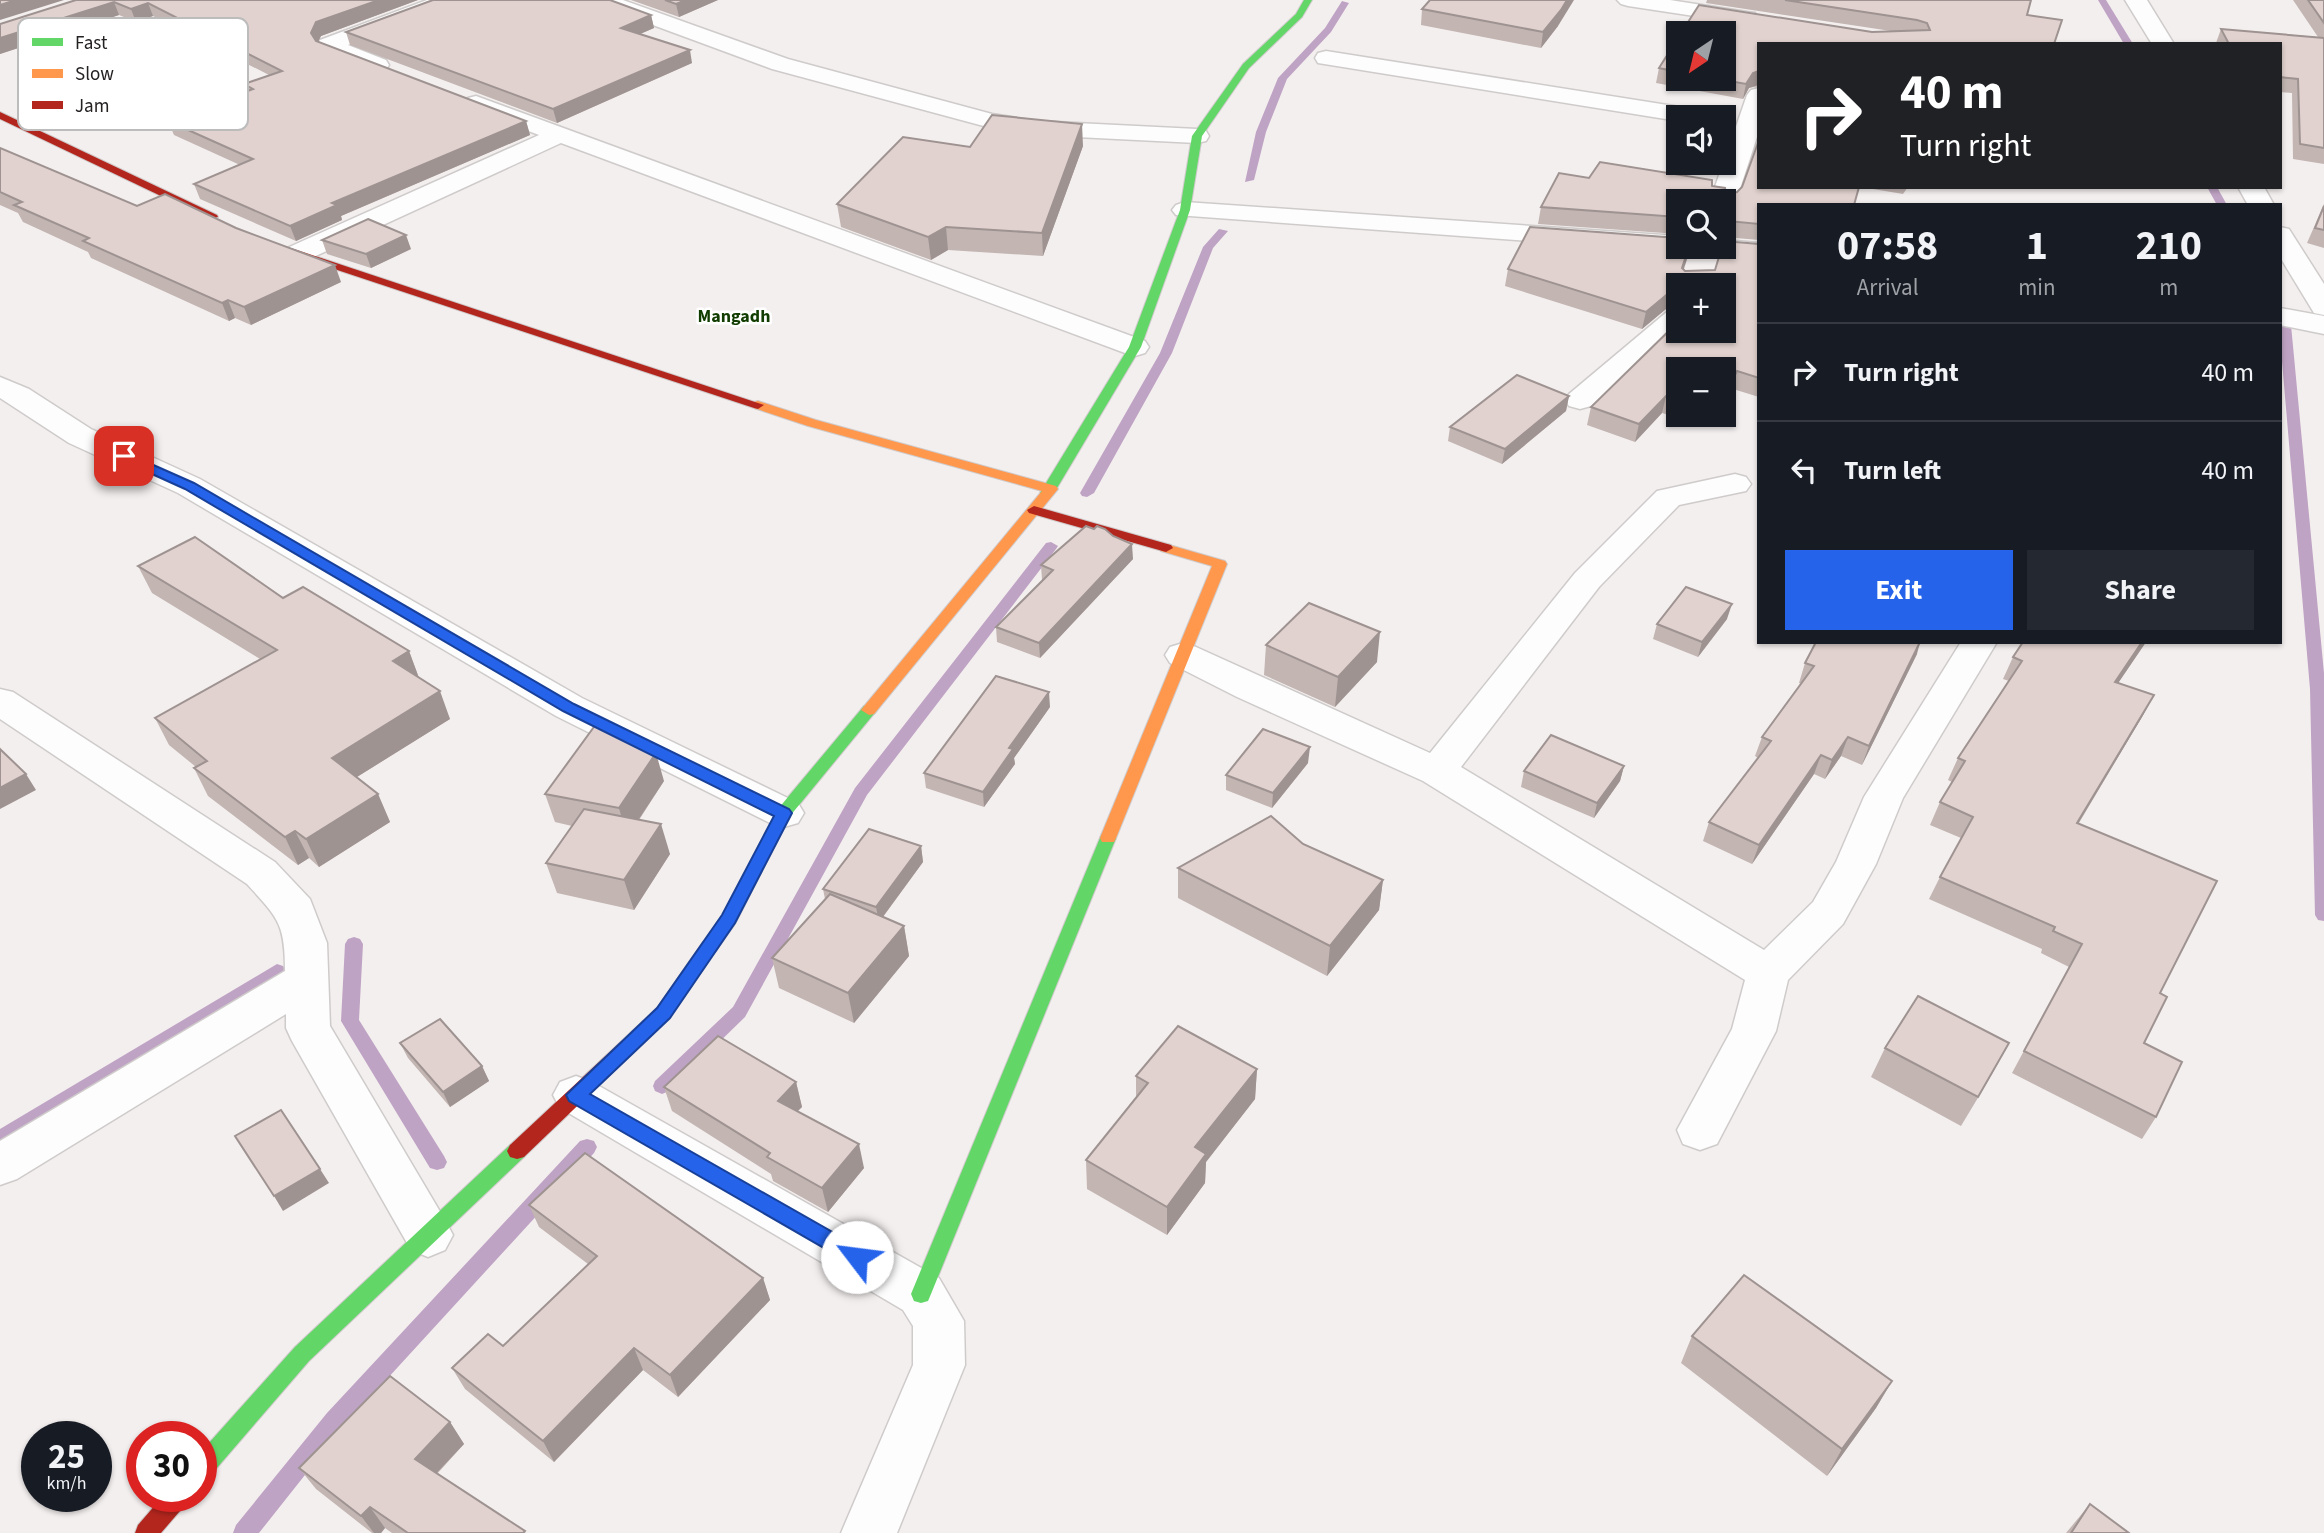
<!DOCTYPE html>
<meta charset="utf-8">
<style>
body{margin:0;font-family:"Source Sans 3",sans-serif;background:#242831;color:#f1f3f6;height:100vh;display:flex;flex-direction:column;font-size:26px;white-space:nowrap}
*{box-sizing:border-box;margin:0}
p{font-size:23px;color:#9ea1a6}
.icon{flex:none;width:38px;height:38px;fill:none;stroke:currentColor;stroke-width:2;stroke-linecap:round;stroke-linejoin:round}
.map{position:relative;flex:1;overflow:hidden}
.panel{position:absolute;left:1757px;top:203px;width:525px;height:441px;display:flex;flex-direction:column;background:#171b24;border-radius:0px;box-shadow:0 2px 5px #0004}
.panel>*{flex:none}
.guide{position:absolute;left:1757px;top:42px;width:525px;height:147px;border-radius:0px;box-shadow:0 2px 5px #0004;background:#202124;color:#fff;overflow:hidden}
.needle{width:46px;rotate:215deg}
.fabs{position:absolute;left:1666px;top:21px;display:grid;gap:14px}
.fabs a{display:grid;place-items:center;width:70px;height:70px;border-radius:0px;background:#171b24;box-shadow:0 2px 5px #0004;font-size:35px}
.speed{position:absolute;left:21px;top:1421px;display:flex;gap:14px;font-size:35px;font-weight:700;text-align:center}
.speed>*{display:grid;place-content:center;width:91px;height:91px;border-radius:50%;background:#171b24;box-shadow:0 2px 5px #0004;line-height:1}
.speed small{font-size:18px;font-weight:400}
.speed .limit{border:10px solid #d22;background:#fff;color:#111}
.pin{position:absolute;display:grid;place-items:center;width:60px;height:60px;color:#fff;margin:-30px;border-radius:14px;box-shadow:0 4px 10px #0006}
.me{position:absolute;width:77px;margin:-38px;rotate:300deg;stroke-linejoin:round;filter:drop-shadow(0 0 5px #0008)}
.turn{display:flex;align-items:center;gap:24px;height:147px;padding:0 28px;font-size:32px}
.turn .icon{width:91px;height:91px;stroke-width:2.5}
.turn b{display:block;font-size:49px;line-height:60px}
.eta{display:flex;justify-content:space-evenly;align-items:center;height:119px;text-align:center}
.eta b{font-size:42px;font-weight:700;line-height:49px}
.button{display:flex;gap:14px;margin-top:auto;padding:14px 28px}
.button a{flex:1;height:80px;border-radius:0px;background:#2563eb;color:#fff;font-size:28px;font-weight:700;line-height:80px;text-align:center}
.button a+a{background:#242831;color:#f1f3f6}
ul{padding:0;list-style:none}
li{display:flex;align-items:center;gap:21px;height:98px;padding:0 28px;border-top:2px solid #363941}
li div{flex:1}
li b{display:block;font-size:26px}
li em{font-style:normal}
.map>svg:first-child{display:block}
</style>
<div class="map">
<svg width="2324" height="1533" viewBox="0 0 2324 1533">
<rect width="100%" height="100%" fill="#f4efef"/>
<g fill="none" stroke-linecap="round" stroke-linejoin="round">
<!-- stream -->
<g fill="#bfa3c4" fill-rule="evenodd">
<path d="M2098 0H2106L2133 44H2124Z"/>
<path d="M1342 1 1349 3 1331 32 1287 79 1266 132 1254 180 1245 182 1256 132 1278 78 1325 28Z"/>
<path d="M2207 187H2217L2227 205H2217Z"/>
<path d="M1219 229 1228 231 1213 248 1172 353 1094 493 1087 497 1082 496 1080 493 1160 353 1203 247Z"/>
<path d="M2285 322 2291 325 2324 673V921L2318 920 2315 915 2310 689 2280 338V323Z"/>
<path d="M1051 542 1058 546 1056 549 867 795 745 1017 669 1091 662 1094 655 1091 653 1086 655 1081 733 1007 855 788 1046 543Z"/>
<path d="M354 937 360 939 363 944 359 1020 444 1156 447 1162 444 1168 437 1170 430 1168 341 1021 345 944 348 939Z"/>
<path d="M277 964 283 966 286 971 283 976 0 1147V1129Z"/>
<path d="M587 1139 594 1141 597 1147 594 1153 343 1427 259 1533H233L236 1525 327 1413 580 1141Z"/>
</g>
<!-- street casing -->
<g stroke="#cfcbcb" stroke-width="3">
<g id="street">
<path d="M427 0H457L453 4 348 45 386 60 389 65 386 70H370L320 50 317 45 320 40Z"/>
<path d="M592 0H623L788 59 992 114 1036 121 1197 129 1206 131 1209 136 1206 141 1197 143 1036 135 991 128 772 69 596 4Z"/>
<path d="M1617 0H1670L1747 12 1755 13 1758 18 1755 23 1747 24 1628 6 1621 4Z"/>
<path d="M2125 0H2147L2174 44H2152Z"/>
<path d="M1326 51 1699 110 1707 112 1711 117H1678V121L1318 63 1315 58 1318 53Z"/>
<path d="M1759 88V131L1736 201 1732 206 1724 209V201H1710L1747 95 1751 90Z"/>
<path d="M476 96 1145 341 1149 347 1145 353 1135 356 1125 353 561 143 307 260 297 262 287 260 284 254 287 248 539 135 468 108 464 103 468 98Z"/>
<path d="M2238 187H2264L2274 205H2248Z"/>
<path d="M1185 202 1678 236V247H1689L1678 252 1176 215 1172 210 1176 205Z"/>
<path d="M2280 227 2289 229 2324 284V315L2314 313 2280 257Z"/>
<path d="M1724 240 1759 243V259L1709 253 1705 247H1724Z"/>
<path d="M2280 308 2324 316V334L2280 325Z"/>
<path d="M1678 309 1679 331 1591 406 1580 409 1569 406 1565 400 1569 394 1668 311Z"/>
<path d="M0 377 29 389 91 429 200 479 582 698 798 803 804 813 798 823 784 827 770 823 556 716 178 493 69 443 0 398Z"/>
<path d="M1735 474 1746 477 1751 484 1746 491 1679 505 1599 587 1461 767 1764 950 1813 902 1836 862 1864 797 1961 642H1997L1903 798 1876 864 1843 924 1788 980 1776 1031 1717 1144 1700 1150 1683 1144 1677 1130 1732 1029 1745 980 1423 781 1237 697 1170 663 1165 655 1170 647 1183 643 1196 647 1430 753 1575 573 1657 491Z"/>
<path d="M0 689 13 692 275 862 310 899 327 943 330 1026 445 1220 453 1235 445 1250 428 1257 411 1250 292 1041 286 1028V1014L17 1179 0 1185V1141L285 971C285 923 278 918 247 884L0 719Z"/>
<path d="M576 1076 592 1082 939 1278 964 1321 965 1365 897 1533H841L913 1365V1326L903 1310 560 1108 553 1095 560 1082Z"/>
</g>
</g>
<!-- fast casing -->
<g stroke="#cfcbcb" stroke-width="2">
<g id="fast">
<path d="M1304 0H1312L1302 17 1249 68 1202 136 1190 210 1141 347 1054 493 1047 497 1042 496 1040 493 1129 347 1180 210 1192 136 1243 64 1296 14Z"/>
<path d="M869 705 877 710 790 816 735 924 715 952H703L700 947 723 915 778 809 864 706Z"/>
<path d="M1108 832 1114 834 1116 838 931 1294 928 1301 921 1303 914 1301 911 1294 1100 838 1102 834Z"/>
<path d="M517 1143 524 1145 527 1151 524 1157 309 1361 209 1477 201 1480V1452L295 1347 510 1145Z"/>
</g>
</g>
<!-- slow casing -->
<g stroke="#cfcbcb" stroke-width="2">
<g id="slow">
<path d="M758 401 816 420 1056 486 1058 489 874 714 869 715 861 710 1042 491 808 426 754 408V402Z"/>
<path d="M1166 544 1225 561 1227 564 1116 838 1114 842H1102L1100 838 1212 566 1161 551 1159 548Z"/>
</g>
</g>
<!-- jam casing -->
<g stroke="#cfcbcb" stroke-width="2">
<g id="jam">
<path d="M0 112 217 215 218 217 209 219 0 119Z"/>
<path d="M283 248H291L764 405 758 409 754 408 283 252Z"/>
<path d="M1034 506 1171 545 1173 548 1166 552 1029 513 1027 510Z"/>
<path d="M709 940 715 942 718 947 669 1018 524 1157 517 1159 510 1157 507 1151 510 1145 657 1008 703 942Z"/>
<path d="M163 1496H189L186 1504 161 1533H135L138 1525Z"/>
</g>
</g>
<!-- street -->
<use href="#street" fill="#fdfdfd" fill-rule="evenodd"/>
<!-- fast -->
<use href="#fast" fill="#63d668" fill-rule="evenodd"/>
<!-- slow -->
<use href="#slow" fill="#ff974d" fill-rule="evenodd"/>
<!-- jam -->
<use href="#jam" fill="#b3261e" fill-rule="evenodd"/>
</g>
<!-- wall -->
<g fill="#c2b5b2">
<path d="M76 0H418L321 36 318 42 526 121 530 135 341 216 342 220 296 241 200 199 194 184 240 165 174 135 168 121 247 91 244 84 269 75 153 16 136 22 119 15 0 54V24Z"/>
<path d="M631 0H718L679 17Z"/>
<path d="M1707 0H2031L2027 15 2062 20 2054 44H1759V86L1749 88 1743 99 1656 83 1659 68 1678 38V79H1724V33H1681L1699 5 1872 32 1891 31 1706 3Z"/>
<path d="M2293 0H2324V164L2293 159 2292 93 2280 92V44H2216V43L2221 29 2318 37Z"/>
<path d="M1422 9 1558 26 1541 48 1421 25Z"/>
<path d="M651 15 654 28 640 34 692 63 557 123 350 45 346 32Z"/>
<path d="M1083 146 1043 256 948 250 931 260 841 227 837 204 970 147Z"/>
<path d="M0 148 137 206 341 282 251 325 235 318 229 321 91 258 88 252 23 222 18 213 0 205Z"/>
<path d="M1589 178 1712 186 1726 195 1737 192 1742 187 1759 205V240L1724 237V239V201H1678V234L1538 224 1541 207Z"/>
<path d="M1861 187H1908L1903 194Z"/>
<path d="M2324 204V248L2307 243Z"/>
<path d="M322 240 411 249 371 268 327 254Z"/>
<path d="M1759 244V397L1733 389 1729 393 1724 392V369H1678V415H1690L1686 420 1662 413 1635 442 1587 425 1591 407 1724 331 1678 285 1666 309 1642 329 1505 286 1508 269H1684L1685 271 1715 270Z"/>
<path d="M1569 396 1566 411 1502 464 1448 441 1450 427Z"/>
<path d="M1113 536 1133 559 1040 658 997 642 996 627 1043 580H1042L1041 565Z"/>
<path d="M138 566 283 598 409 651 419 678 450 719 357 777 378 794 390 822 319 867 309 858 298 865 208 796 194 768 196 767 169 745 155 718 260 659 152 593Z"/>
<path d="M1727 619 1698 657 1653 639 1657 624Z"/>
<path d="M2023 642H2146L2118 683 2154 695 2142 717 2079 823 2160 993 2144 1043 2156 1117 2142 1139 2012 1073 2069 967 2041 953 2042 949 1929 899 1940 877 1961 838 1930 825 1940 802 1952 782 1948 780 1958 758 2009 681 2003 679 2013 657Z"/>
<path d="M1266 645 1377 662 1335 707 1264 675Z"/>
<path d="M1917 654 1862 765 1841 756 1825 779 1814 774 1752 864 1703 841 1709 822 1758 758 1755 756 1762 737 1802 684 1799 683 1805 663Z"/>
<path d="M1050 707 1014 758 1015 764 984 807 926 788 924 773Z"/>
<path d="M1308 763 1272 808 1226 790V775Z"/>
<path d="M1624 766 1620 781 1594 818 1521 787 1524 771Z"/>
<path d="M664 781 639 820 670 854 634 910 557 893 546 863 572 826 555 822 545 794Z"/>
<path d="M1303 844 1383 880 1379 910 1327 976 1178 898V868Z"/>
<path d="M921 846 923 862 883 917 904 926 909 956 854 1023 779 988 772 958 825 899 823 889Z"/>
<path d="M400 1043 482 1066 489 1081 450 1107 408 1058Z"/>
<path d="M1885 1048 1993 1072 1961 1126 1871 1077Z"/>
<path d="M1257 1069 1255 1099 1206 1162 1205 1183 1167 1235 1087 1189 1086 1160 1136 1097V1076Z"/>
<path d="M796 1082 802 1107 797 1111 864 1168 828 1212 773 1181 771 1174 672 1111 664 1087Z"/>
<path d="M529 1205 763 1278 770 1300 678 1397 643 1370 554 1462 465 1389 452 1368 503 1346 588 1264 539 1227Z"/>
<path d="M1692 1336 1892 1381 1876 1408 1827 1476 1681 1363Z"/>
<path d="M450 1422 464 1444 437 1474 526 1533H392L385 1528 381 1533H372L316 1489 299 1468Z"/>
<path d="M2090 1504 2129 1533H2066Z"/>
</g>
<!-- shaded-wall -->
<g fill="#9e9391">
<path d="M16 0H64L0 20V5Z"/>
<path d="M379 0H418L321 36 316 46 311 33 316 22Z"/>
<path d="M686 0H718L679 17 676 4Z"/>
<path d="M1567 0H1574L1558 26 1541 48 1543 32Z"/>
<path d="M114 2 119 15 0 54V38Z"/>
<path d="M148 3 153 16 136 22 131 9Z"/>
<path d="M651 15 654 28 624 41 621 28Z"/>
<path d="M690 50 692 63 557 123 553 109Z"/>
<path d="M1759 71 1758 85 1749 88 1743 99 1746 84 1753 73Z"/>
<path d="M526 121 530 135 341 216 342 220 296 241 290 226 332 203Z"/>
<path d="M1082 124 1083 146 1043 256 1042 233Z"/>
<path d="M946 227 948 250 931 260 928 237Z"/>
<path d="M406 235 411 249 371 268 366 254Z"/>
<path d="M1689 247H1691L1679 284 1682 268Z"/>
<path d="M335 265 341 282 251 325 244 307Z"/>
<path d="M1678 291V307L1666 309 1642 329 1646 312 1670 292Z"/>
<path d="M228 300 235 318 229 321 222 303Z"/>
<path d="M1737 371 1733 389 1729 393 1734 376Z"/>
<path d="M1569 396 1566 411 1502 464 1505 449Z"/>
<path d="M1666 396 1662 413 1635 442 1639 424Z"/>
<path d="M1132 544 1133 559 1040 658 1039 643Z"/>
<path d="M1732 604 1727 619 1698 657 1702 642Z"/>
<path d="M1380 632 1377 662 1335 707 1338 677Z"/>
<path d="M1920 642 1917 654 1862 765 1869 746Z"/>
<path d="M2142 642H2146L2104 704 2115 682Z"/>
<path d="M409 651 419 678 393 661Z"/>
<path d="M440 691 450 719 344 785 332 758Z"/>
<path d="M1049 692 1050 707 1014 758 1015 764 984 807 983 792 1009 748Z"/>
<path d="M2154 695 2142 717 2065 845 2077 823Z"/>
<path d="M1848 737 1841 756 1825 779 1832 760Z"/>
<path d="M1310 747 1308 763 1272 808 1273 793Z"/>
<path d="M656 753 664 781 627 837 619 808Z"/>
<path d="M1821 755 1814 774 1752 864 1759 845Z"/>
<path d="M1624 766 1620 781 1594 818 1597 803Z"/>
<path d="M26 774 36 790 0 809V788Z"/>
<path d="M378 794 390 822 319 867 306 839Z"/>
<path d="M661 824 670 854 634 910 624 880Z"/>
<path d="M295 831 309 858 298 865 285 837Z"/>
<path d="M921 846 923 862 879 922 876 907Z"/>
<path d="M1383 880 1379 910 1327 976 1330 946Z"/>
<path d="M904 926 909 956 854 1023 848 993Z"/>
<path d="M2009 1043 1993 1072 1961 1126 1978 1097Z"/>
<path d="M482 1066 489 1081 450 1107 443 1092Z"/>
<path d="M1257 1069 1255 1099 1206 1162 1205 1183 1167 1235V1207L1195 1147Z"/>
<path d="M796 1082 802 1107 784 1125 778 1101Z"/>
<path d="M859 1144 864 1168 828 1212 822 1188Z"/>
<path d="M320 1169 329 1183 283 1211 274 1196Z"/>
<path d="M763 1278 770 1300 678 1397 670 1375Z"/>
<path d="M634 1348 643 1370 554 1462 543 1441Z"/>
<path d="M1892 1381 1876 1408 1827 1476 1842 1449Z"/>
<path d="M450 1422 464 1444 429 1481 415 1459Z"/>
<path d="M370 1507 385 1528 381 1533H374L361 1516Z"/>
</g>
<!-- building -->
<g fill="#e1d2cf" stroke="#9e9391" stroke-width="2">
<path d="M0 0H16L0 5Z"/>
<path d="M76 0H379L316 22 311 33 316 41 526 121 332 203 337 205 290 226 194 184 253 159 168 121 253 89 244 84 282 71 148 3 131 9 114 2 0 38V24Z"/>
<path d="M433 0H610L651 15 621 28 690 50 553 109 346 32Z"/>
<path d="M665 0H686L676 4Z"/>
<path d="M1430 0H1567L1561 10 1543 32 1422 9Z"/>
<path d="M1785 0H2031L2027 15 2062 20 2054 44H1759V71L1753 73 1746 84 1718 79H1724V33H1681L1699 5 1872 32 1930 30 1927 23 1917 20Z"/>
<path d="M2308 0H2324V23Z"/>
<path d="M2221 29 2324 38V148L2300 144 2298 79 2280 77V44H2229Z"/>
<path d="M1678 38V72L1659 68Z"/>
<path d="M992 115 1082 124 1042 233 946 227 928 237 837 204 903 137 970 147Z"/>
<path d="M1759 140V187H1859L1854 205H1759V224L1728 221 1725 228H1724V201H1678V217L1541 207 1559 173 1589 178 1600 162 1712 180V186L1725 188 1726 195 1737 192 1742 187Z"/>
<path d="M0 148 137 206 165 194 236 228 335 265 244 307 228 300 222 303 83 241 89 238 14 205 22 202 0 192Z"/>
<path d="M2324 206V230L2315 228Z"/>
<path d="M368 219 406 235 366 254 322 240Z"/>
<path d="M1530 227 1678 238V247H1689L1682 268 1685 271 1715 270 1722 247H1724V241L1759 244V378L1737 371 1734 376 1724 373V369H1678V399L1666 396 1639 424 1591 407 1678 322V331H1724V285H1678V291L1670 292 1646 312 1508 269Z"/>
<path d="M1517 375 1569 396 1505 449 1450 427Z"/>
<path d="M1086 526 1094 529 1097 526 1105 529 1113 536 1132 544 1039 643 996 627 1053 570 1041 565Z"/>
<path d="M195 537 283 598 303 587 409 651 393 661 440 691 332 758 378 794 306 839 295 831 285 837 194 768 207 761 155 718 277 650 138 566Z"/>
<path d="M1686 587 1732 604 1702 642 1657 624Z"/>
<path d="M1309 603 1380 632 1338 677 1266 645Z"/>
<path d="M1816 642H1920L1869 746 1848 737 1832 760 1821 755 1759 845 1709 822 1771 741 1762 737 1814 666 1805 663Z"/>
<path d="M2023 642H2142L2115 682 2154 695 2077 823 2217 881 2160 993 2167 997 2144 1043 2182 1062 2156 1117 2024 1051 2082 944 2053 931 2055 927 1940 877 1973 817 1940 802 1965 761 1958 758 2022 661 2013 657Z"/>
<path d="M996 676 1049 692 1009 748 1013 749 983 792 924 773Z"/>
<path d="M599 720 656 753 619 808 545 794Z"/>
<path d="M1263 729 1310 747 1273 793 1226 775Z"/>
<path d="M1551 735 1624 766 1597 803 1524 771Z"/>
<path d="M0 749 26 774 0 788Z"/>
<path d="M584 809 661 824 624 880 546 863Z"/>
<path d="M1271 816 1303 844 1383 880 1330 946 1178 868Z"/>
<path d="M869 829 921 846 876 907 823 889Z"/>
<path d="M830 894 904 926 848 993 772 958Z"/>
<path d="M1918 996 2009 1043 1978 1097 1885 1048Z"/>
<path d="M440 1019 482 1066 443 1092 400 1043Z"/>
<path d="M1178 1026 1257 1069 1195 1147 1206 1154 1167 1207 1086 1160 1148 1083 1136 1076Z"/>
<path d="M718 1036 796 1082 778 1101 859 1144 822 1188 767 1157 770 1153 664 1087Z"/>
<path d="M281 1110 320 1169 274 1196 235 1136Z"/>
<path d="M585 1153 763 1278 670 1375 634 1348 543 1441 452 1368 488 1334 503 1346 597 1256 529 1205Z"/>
<path d="M1744 1275 1892 1381 1842 1449 1692 1336Z"/>
<path d="M390 1376 450 1422 415 1459 525 1531 523 1533H408L370 1507 361 1516 299 1468Z"/>
<path d="M2090 1504 2129 1533H2071Z"/>
</g>
<!-- route -->
<path fill="#2563eb" stroke="#184099" stroke-width="2" d="M124 452 194 483 574 704 789 809 792 813 735 923 670 1018 590 1094 864 1250 867 1257 864 1263 857 1266 850 1263 569 1101 566 1095 657 1008 722 915 774 816 563 711 185 489 119 459V453Z"/>
<g text-anchor="middle" dominant-baseline="central" stroke-width="5" stroke-linejoin="round" paint-order="stroke">
<!-- far-quarter labels -->
<g font-size="18" font-weight="bold" fill="#123d00" stroke="#fff">
<text x="734" y="316">Mangadh</text>
</g>
</g>
<!-- legend -->
<rect x="18" y="18" width="230" height="112" rx="10" fill="#fff" stroke="#bdbcbc" stroke-width="2"/>
<rect x="32" y="38" width="31" height="8" fill="#63d668"/>
<rect x="32" y="69" width="31" height="9" fill="#ff974d"/>
<rect x="32" y="101" width="31" height="8" fill="#b3261e"/>
<g font-size="19" fill="#242121">
<text x="75" y="49">Fast</text>
<text x="75" y="80">Slow</text>
<text x="75" y="112">Jam</text>
</g>
</svg>
<div class="fabs">
<a><svg class="needle" viewBox="-14 -14 28 28"><path d="M0-13l5 13h-10z" fill="#e53935"/><path d="M0 13l5-13h-10z" fill="#9ea1a6"/></svg></a>
<a><svg class="icon" aria-label="sound" viewBox="0 0 24 24"><path d="M4 9h4l5-4v14l-5-4H4zM17 9q2 3 0 6"/></svg></a>
<a><svg class="icon" aria-label="search" viewBox="0 0 24 24"><circle cx="10" cy="10" r="6"/><path d="M15 15l6 6"/></svg></a>
<a>+</a>
<a>−</a>
</div>
<div class="speed"><div>25<small>km/h</small></div><div class="limit">30</div></div>
<div class="pin" style="left:124px;top:456px;background:#d93025"><svg class="icon" aria-label="arrive" viewBox="0 0 24 24"><path d="M6 21V4h12l-3 4 3 4H6"/></svg></div>
<svg class="me" style="left:857px;top:1257px" viewBox="-20 -20 40 40"><circle r="19" fill="#fff"/><path d="M0-13L10 11 0 6-10 11z" fill="#2563eb"/></svg>
<div class="guide">
<div class="turn"><svg class="icon" aria-label="right" viewBox="0 0 24 24"><path d="M7 20v-9h11M14 6l5 5-5 5"/></svg><div><b>40 m</b>Turn right</div></div>
</div>
<section class="panel">
<div class="eta">
<div><b>07:58</b><p>Arrival</p></div>
<div><b>1</b><p>min</p></div>
<div><b>210</b><p>m</p></div>
</div>
<ul>
<li><svg class="icon" aria-label="right" viewBox="0 0 24 24"><path d="M7 20v-9h11M14 6l5 5-5 5"/></svg><div><b>Turn right</b></div><em>40 m</em></li>
<li><svg class="icon" aria-label="left" viewBox="0 0 24 24"><path d="M17 20v-9H6M10 6l-5 5 5 5"/></svg><div><b>Turn left</b></div><em>40 m</em></li>
</ul>
<div class="button"><a>Exit</a><a>Share</a></div>
</section>
</div>
